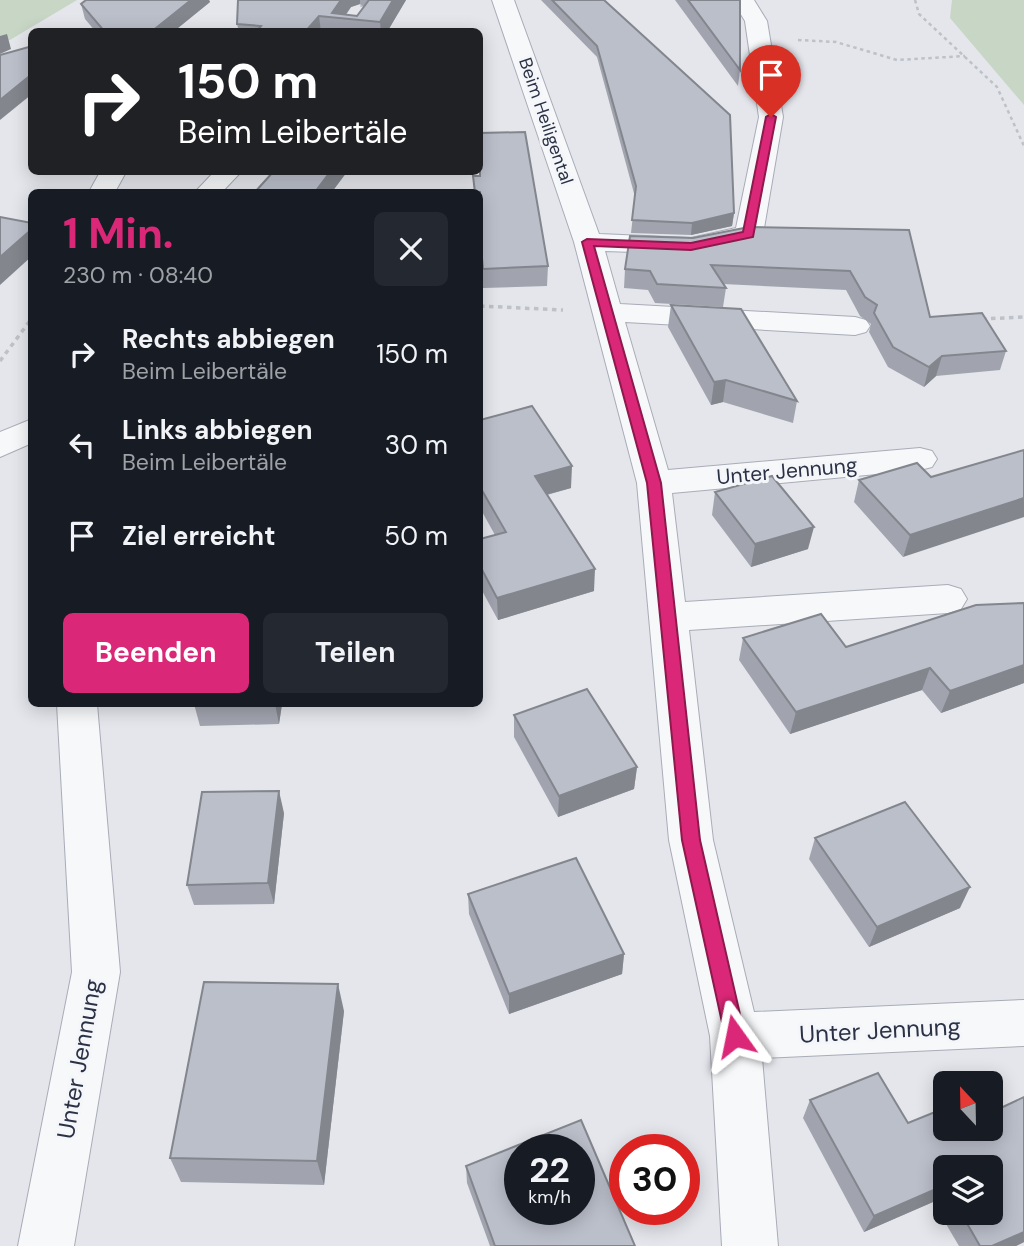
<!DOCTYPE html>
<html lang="de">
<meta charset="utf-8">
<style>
body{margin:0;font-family:"DM Sans",sans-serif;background:#242831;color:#f1f3f6;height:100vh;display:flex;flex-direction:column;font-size:26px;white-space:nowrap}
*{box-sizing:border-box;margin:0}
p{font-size:23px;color:#9ea1a6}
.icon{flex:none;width:38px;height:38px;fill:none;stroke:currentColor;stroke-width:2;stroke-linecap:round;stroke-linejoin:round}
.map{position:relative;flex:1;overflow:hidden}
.side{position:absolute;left:28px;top:189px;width:455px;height:518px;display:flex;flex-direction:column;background:#171b24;border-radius:10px;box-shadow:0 4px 18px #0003}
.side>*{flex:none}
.guide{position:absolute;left:28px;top:28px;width:455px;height:147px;border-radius:10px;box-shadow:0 4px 18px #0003;background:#202124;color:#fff;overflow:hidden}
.needle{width:46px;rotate:338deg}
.tools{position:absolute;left:933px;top:1071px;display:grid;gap:14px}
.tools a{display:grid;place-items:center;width:70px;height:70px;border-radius:10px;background:#171b24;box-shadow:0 4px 18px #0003;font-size:35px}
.speed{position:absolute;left:504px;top:1134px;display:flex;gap:14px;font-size:35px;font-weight:700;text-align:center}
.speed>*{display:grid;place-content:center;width:91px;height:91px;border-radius:50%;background:#171b24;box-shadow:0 4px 18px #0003;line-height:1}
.speed small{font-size:18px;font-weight:400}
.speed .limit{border:10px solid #d22;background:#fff;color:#111}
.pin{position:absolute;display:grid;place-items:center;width:60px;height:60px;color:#fff;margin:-72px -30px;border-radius:50% 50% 50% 0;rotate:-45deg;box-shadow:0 0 7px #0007}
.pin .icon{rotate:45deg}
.me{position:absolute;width:77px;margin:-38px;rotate:348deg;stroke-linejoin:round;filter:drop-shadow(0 0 5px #0008)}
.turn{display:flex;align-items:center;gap:24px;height:147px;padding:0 35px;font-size:32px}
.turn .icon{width:91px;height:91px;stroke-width:2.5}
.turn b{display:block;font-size:49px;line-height:60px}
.round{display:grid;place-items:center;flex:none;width:74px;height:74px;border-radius:10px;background:#242831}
.summary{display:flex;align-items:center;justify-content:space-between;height:119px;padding:0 35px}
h1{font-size:42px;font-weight:700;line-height:52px;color:#db2777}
.primary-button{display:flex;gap:14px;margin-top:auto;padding:14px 35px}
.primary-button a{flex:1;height:80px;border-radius:10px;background:#db2777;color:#fff;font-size:28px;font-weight:700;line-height:80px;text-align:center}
.primary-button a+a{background:#242831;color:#f1f3f6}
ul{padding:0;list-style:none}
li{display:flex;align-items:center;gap:21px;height:91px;padding:0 35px}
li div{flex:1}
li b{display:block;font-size:26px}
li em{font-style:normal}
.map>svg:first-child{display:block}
</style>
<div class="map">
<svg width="1024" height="1246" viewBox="0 0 1024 1246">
<rect width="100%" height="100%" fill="#e4e6ec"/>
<!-- green -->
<g fill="#c8d6c5">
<path d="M0 0H77L10 40 0 38Z"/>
<path d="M952 0H1024V105L950 18Z"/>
</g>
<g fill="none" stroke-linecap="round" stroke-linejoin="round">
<!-- minor casing -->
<g stroke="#a9acb7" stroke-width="2">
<g id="minor">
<path d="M492 0H514L599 234 691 238 736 228 759 117 745 21 732 0H754L767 21 783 117 763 234 759 240 691 254 605 251 620 304 855 317 866 320 870 326 866 332 855 335 625 322 668 470 920 448 932 451 937 459 932 467 920 470 672 493 685 602 948 585 961 589 967 599 961 609 948 613 689 630 713 840 754 1012 1024 1000V1046L762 1058 778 1246H722L710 1036 669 840 637 483 574 242Z"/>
<path d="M100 172H126L115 192H89Z"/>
<path d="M214 172H241L222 192H195Z"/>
<path d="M32 419V443L0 457V432Z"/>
<path d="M57 704H97L120 972 74 1246H18L72 972Z"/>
</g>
</g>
<!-- path-far1 -->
<g stroke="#bec1c7" stroke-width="2.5" stroke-dasharray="3.5 3.5" stroke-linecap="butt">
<path d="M915 0 919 14 997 87 1024 146"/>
<path d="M361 14 362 0"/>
<path d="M798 40 836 42 897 60 965 56"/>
</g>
<!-- path -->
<g stroke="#bec1c7" stroke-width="3.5" stroke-dasharray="4.5 4.5" stroke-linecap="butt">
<path d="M480 306 563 310"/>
<path d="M982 319 1024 317"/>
<path d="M0 361 32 318"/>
</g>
<!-- minor -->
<use href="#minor" fill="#f7f8fa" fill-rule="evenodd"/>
</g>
<!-- wall -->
<g fill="#a1a4ae" fill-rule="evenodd">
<path d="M86 0H209L210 2 173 32H96L85 19 81 4Z"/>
<path d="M238 0H406L387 32H239L237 24ZM360 4 364 7 357 16 346 15 351 7Z"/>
<path d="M541 0H604L734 213 732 226 691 235 631 233 635 197 597 57Z"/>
<path d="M675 0H740V70L738 86Z"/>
<path d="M473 176H480L548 266 547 286 483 288 480 252V192H474Z"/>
<path d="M909 230 930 317 1006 351 1000 370 936 376 924 387 888 367 869 332 871 324 860 316 846 290 723 284 726 288 723 307 655 303 648 290 624 288 625 269 693 238Z"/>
<path d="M671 305 797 401 793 423 723 402 711 405 668 327Z"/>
<path d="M480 420 571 488 547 495 594 591 498 620 480 587V539L495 535 480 508Z"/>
<path d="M931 477 903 557 854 502 859 480Z"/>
<path d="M715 492 808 549 751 567 712 515Z"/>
<path d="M1024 603V683L941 713 922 690 790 734 739 660 743 638 846 647Z"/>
<path d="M194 704H282L279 724 200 726Z"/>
<path d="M514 715 637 767 634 789 558 817 514 737Z"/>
<path d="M284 813 274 904 194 905 187 885Z"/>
<path d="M815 838 960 908 869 947 809 859Z"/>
<path d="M468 894 624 954 622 974 509 1014 469 914Z"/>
<path d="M344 1011 324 1185 181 1182 170 1158Z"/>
<path d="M810 1100 908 1123 1024 1242 1016 1246H959L933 1202 864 1232 803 1118ZM945 1167 990 1213H945Z"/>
<path d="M466 1166 635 1246H490L467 1183Z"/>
</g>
<!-- shaded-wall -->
<g fill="#83868d">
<path d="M191 0H209L210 2 173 32H151Z"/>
<path d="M341 0H360V4L351 7 343 18 332 13Z"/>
<path d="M393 0H406L387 32H381L380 22Z"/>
<path d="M319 16 321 32H305Z"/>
<path d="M7 34 11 49 0 54V36Z"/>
<path d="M32 74V94L0 120V100Z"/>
<path d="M330 172H347L332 192H315Z"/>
<path d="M734 213 732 226 691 235 692 223Z"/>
<path d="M32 229V256L0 285V257Z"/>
<path d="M942 356 936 376 924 387 929 367Z"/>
<path d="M726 380 723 402 711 405 714 382Z"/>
<path d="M572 466 571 488 534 498 535 476Z"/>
<path d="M1024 498V517L903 557 910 535Z"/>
<path d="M814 527 808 549 751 567 755 544Z"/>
<path d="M595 569 594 591 498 620 497 598Z"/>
<path d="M1024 665V683L941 713 950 691Z"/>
<path d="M930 668 922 690 790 734 796 712Z"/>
<path d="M275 704H282L279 724Z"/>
<path d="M637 767 634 789 558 817 559 796Z"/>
<path d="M279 791 284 813 274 904 268 883Z"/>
<path d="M970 887 960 908 869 947 877 927Z"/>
<path d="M624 954 622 974 509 1014V994Z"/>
<path d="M338 984 344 1011 324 1185 317 1161Z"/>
<path d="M945 1185 933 1202 864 1232 874 1216Z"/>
<path d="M1024 1232V1242L1016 1246H992Z"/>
</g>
<!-- building -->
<g fill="#bbbfca" stroke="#83868d" stroke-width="2" fill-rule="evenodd">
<path d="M86 0H191L151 32H105L81 4Z"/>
<path d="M238 0H341L332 13 357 16 369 0H393L380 22 319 16 305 32H256L261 26 237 24Z"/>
<path d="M552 0H604L730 115 734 213 692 223 632 220 636 186 597 46Z"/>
<path d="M688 0H740V70Z"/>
<path d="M30 38H32V74L0 100V55L29 47Z"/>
<path d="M525 132 548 266 483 269 480 237V192H475L473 176H480V133Z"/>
<path d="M273 172H330L315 192H255Z"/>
<path d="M0 217 32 223V229L0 257Z"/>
<path d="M749 227 909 230 930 317 982 313 1006 351 942 356 929 367 893 347 874 313 877 305 865 297 850 271 711 265 726 288 657 284 650 271 625 269 630 236 693 238Z"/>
<path d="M671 305 741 309 797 401 726 380 714 382Z"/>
<path d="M532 406 572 466 535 476 595 569 497 598 480 566V539L506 532 480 487V420Z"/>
<path d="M1024 450V498L910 535 859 480 917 463 931 477Z"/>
<path d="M772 476 814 527 755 544 715 492Z"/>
<path d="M1024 603V665L950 691 930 668 796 712 743 638 821 614 846 647 976 605Z"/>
<path d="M587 689 637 767 559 796 514 715Z"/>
<path d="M279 791 268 883 187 885 202 792Z"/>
<path d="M905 802 970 887 877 927 815 838Z"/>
<path d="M576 858 624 954 509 994 468 894Z"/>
<path d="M204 982 338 984 317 1161 170 1158Z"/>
<path d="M878 1073 908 1123 945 1108V1129H990V1113L1024 1097V1232L992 1246H980L961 1213H990V1167H945V1186V1185L874 1216 810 1100Z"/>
<path d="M581 1120 635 1246H495L466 1166ZM520 1150H579V1209H520Z"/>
</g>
<!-- route -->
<path fill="#db2777" stroke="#8e194d" stroke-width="2" d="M771 114 776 117 753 237 691 250 594 246 661 483 700 840 745 1036 742 1043 735 1046 728 1043 725 1036 682 840 647 483 582 242 587 239 691 243 743 232 766 117Z"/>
<g text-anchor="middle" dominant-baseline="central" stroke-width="6" stroke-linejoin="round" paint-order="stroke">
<!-- far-street labels -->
<g font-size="18" fill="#2b3245" stroke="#f4f6f9">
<text transform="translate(546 121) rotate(71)">Beim Heiligental</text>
</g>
<!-- street labels -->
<g font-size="21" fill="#2b3245" stroke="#f4f6f9">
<text transform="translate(787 471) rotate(-5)">Unter Jennung</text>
</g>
<!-- near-street labels -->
<g font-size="24" fill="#2b3245" stroke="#f4f6f9">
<text transform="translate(880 1030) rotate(-3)">Unter Jennung</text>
<text transform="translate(79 1059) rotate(-80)">Unter Jennung</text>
</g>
</g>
</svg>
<div class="tools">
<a><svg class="needle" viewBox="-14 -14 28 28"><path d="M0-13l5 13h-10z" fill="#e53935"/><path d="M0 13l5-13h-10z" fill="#9ea1a6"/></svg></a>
<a><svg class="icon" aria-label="layers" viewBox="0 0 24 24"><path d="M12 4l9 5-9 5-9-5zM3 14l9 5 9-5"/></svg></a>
</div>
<div class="speed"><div>22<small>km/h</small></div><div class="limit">30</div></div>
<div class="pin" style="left:771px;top:117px;background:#d93025"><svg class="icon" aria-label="arrive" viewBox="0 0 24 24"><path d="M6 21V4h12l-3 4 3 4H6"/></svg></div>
<svg class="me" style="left:735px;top:1036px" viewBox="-20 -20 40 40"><path d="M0-17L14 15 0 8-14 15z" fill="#db2777" stroke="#fff" stroke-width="4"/></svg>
<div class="guide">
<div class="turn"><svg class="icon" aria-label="right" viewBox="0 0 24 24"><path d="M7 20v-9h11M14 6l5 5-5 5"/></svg><div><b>150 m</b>Beim Leibertäle</div></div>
</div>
<section class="side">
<div class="summary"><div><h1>1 Min.</h1><p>230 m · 08:40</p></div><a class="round"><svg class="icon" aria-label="close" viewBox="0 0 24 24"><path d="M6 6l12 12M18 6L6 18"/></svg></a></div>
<ul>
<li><svg class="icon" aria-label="right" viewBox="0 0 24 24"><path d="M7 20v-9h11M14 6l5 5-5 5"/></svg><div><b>Rechts abbiegen</b><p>Beim Leibertäle</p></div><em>150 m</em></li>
<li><svg class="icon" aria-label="left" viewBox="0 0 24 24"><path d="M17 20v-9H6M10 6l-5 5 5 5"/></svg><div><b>Links abbiegen</b><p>Beim Leibertäle</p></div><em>30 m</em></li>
<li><svg class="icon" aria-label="arrive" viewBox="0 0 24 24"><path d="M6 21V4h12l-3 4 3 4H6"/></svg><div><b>Ziel erreicht</b></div><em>50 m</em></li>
</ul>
<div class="primary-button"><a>Beenden</a><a>Teilen</a></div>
</section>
</div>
